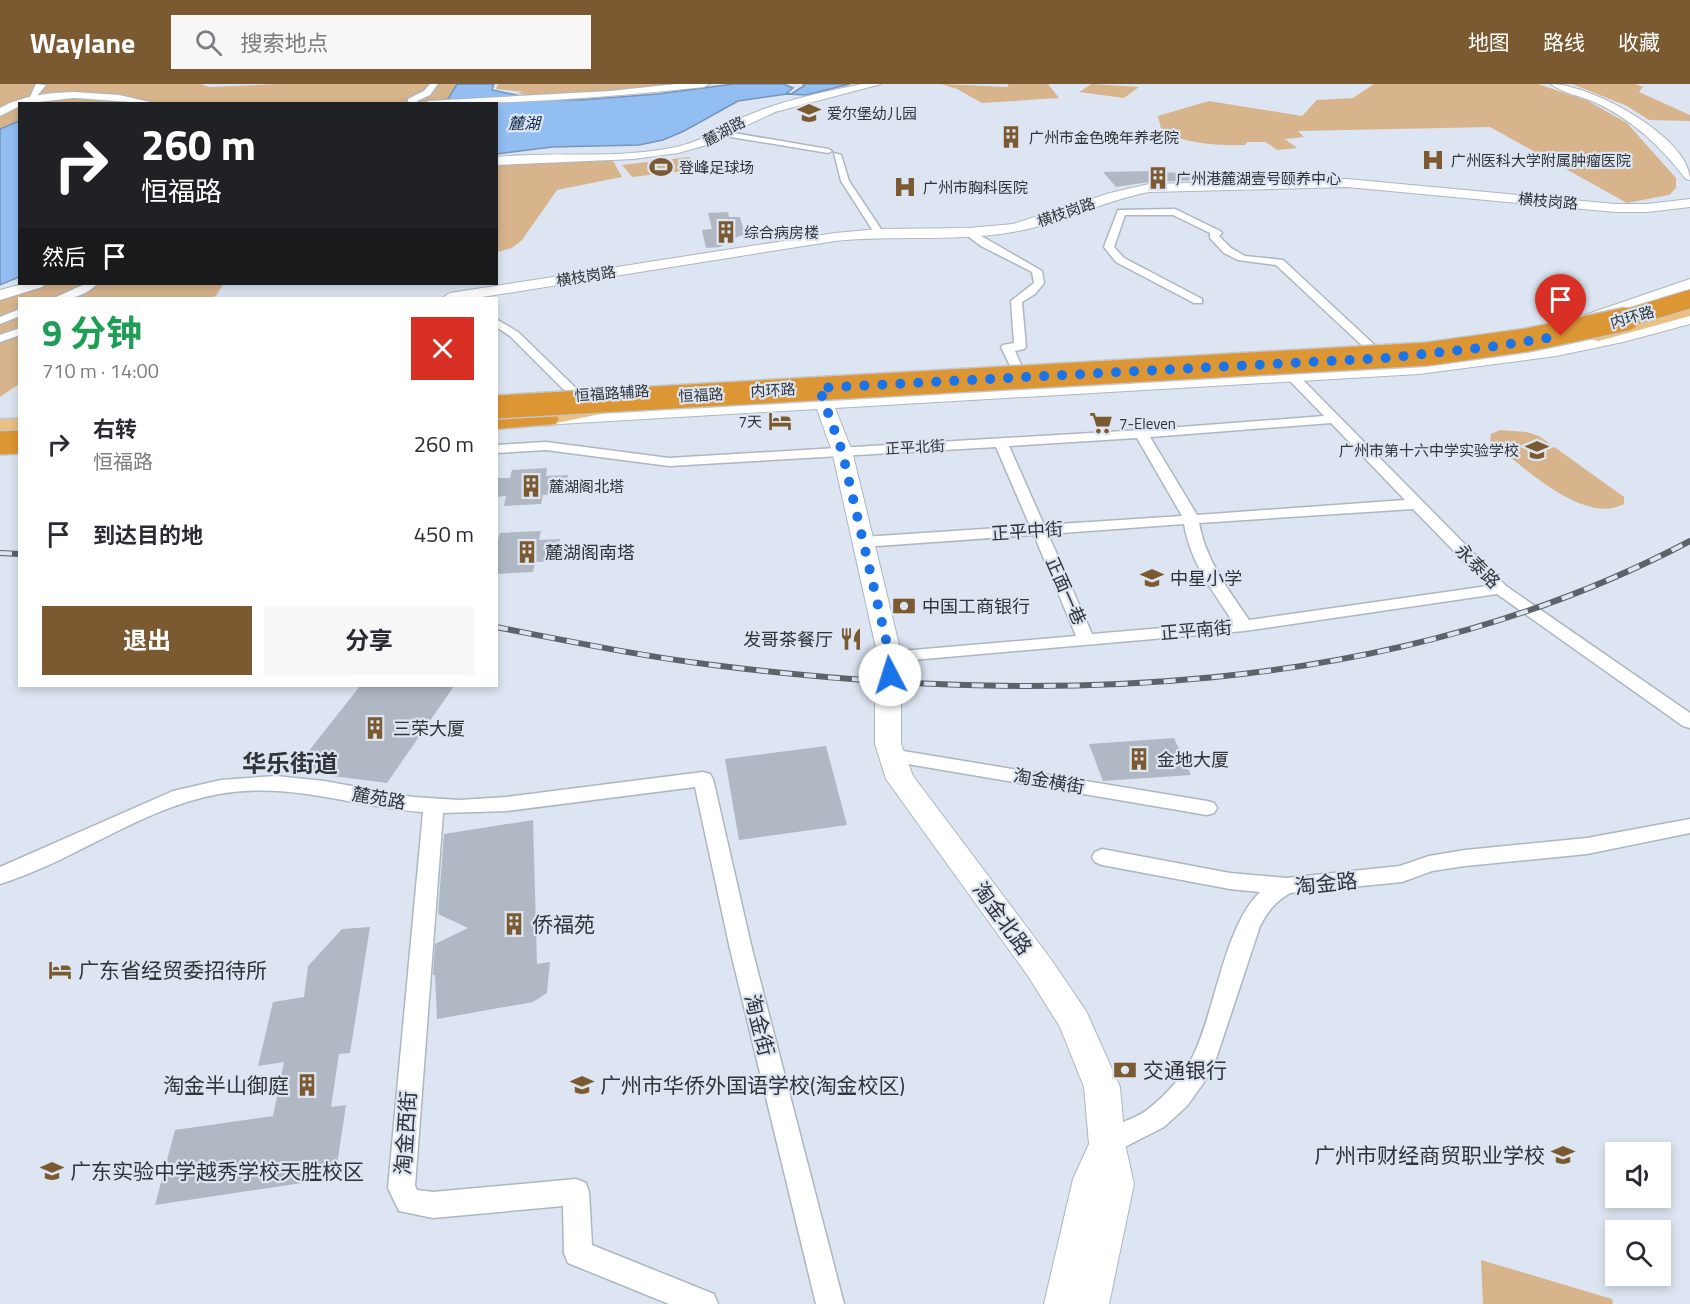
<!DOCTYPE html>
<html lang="zh">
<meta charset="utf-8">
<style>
body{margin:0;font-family:"Titillium Web","Noto Sans SC",sans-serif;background:#f7f7f7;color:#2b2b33;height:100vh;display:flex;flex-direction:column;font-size:22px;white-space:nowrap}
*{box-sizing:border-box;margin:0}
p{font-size:20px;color:#7c7c81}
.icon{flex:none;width:33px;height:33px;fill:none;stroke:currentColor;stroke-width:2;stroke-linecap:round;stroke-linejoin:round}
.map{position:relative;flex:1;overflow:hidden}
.side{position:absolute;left:18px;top:213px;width:480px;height:390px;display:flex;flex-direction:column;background:#fff;border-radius:0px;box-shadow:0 3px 9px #0003}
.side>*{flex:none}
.top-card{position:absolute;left:18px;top:18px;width:480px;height:183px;border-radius:0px;box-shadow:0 3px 9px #0003;background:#202124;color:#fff;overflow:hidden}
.tools{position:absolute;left:1605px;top:1058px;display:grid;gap:12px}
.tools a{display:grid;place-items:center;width:66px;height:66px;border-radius:0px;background:#fff;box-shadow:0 3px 9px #0003;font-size:30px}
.pin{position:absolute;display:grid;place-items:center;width:51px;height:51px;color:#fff;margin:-62px -26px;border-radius:50% 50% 50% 0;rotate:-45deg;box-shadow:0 0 6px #0007}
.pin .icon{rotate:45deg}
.me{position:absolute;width:66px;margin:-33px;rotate:355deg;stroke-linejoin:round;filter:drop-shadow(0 0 4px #0008)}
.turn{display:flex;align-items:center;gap:21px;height:126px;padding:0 24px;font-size:27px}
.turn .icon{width:78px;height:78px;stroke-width:2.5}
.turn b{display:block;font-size:42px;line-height:51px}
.then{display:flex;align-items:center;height:57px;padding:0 24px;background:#0003;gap:12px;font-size:22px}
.round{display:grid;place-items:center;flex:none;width:63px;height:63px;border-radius:0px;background:#f7f7f7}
.summary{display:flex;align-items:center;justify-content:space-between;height:102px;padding:0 24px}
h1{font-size:36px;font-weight:700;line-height:45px;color:#1e9e55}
.button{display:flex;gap:12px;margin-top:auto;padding:12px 24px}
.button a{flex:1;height:69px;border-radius:0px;background:#7b5a31;color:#fff;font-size:24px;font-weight:700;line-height:69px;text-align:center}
.button a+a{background:#f7f7f7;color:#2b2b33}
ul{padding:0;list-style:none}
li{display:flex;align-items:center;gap:18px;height:90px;padding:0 24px}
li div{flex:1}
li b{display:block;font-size:22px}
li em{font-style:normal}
header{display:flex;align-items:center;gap:36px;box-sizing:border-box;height:84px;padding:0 30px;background:#7b5a31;color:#fff}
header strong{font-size:28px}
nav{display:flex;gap:33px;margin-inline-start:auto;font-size:21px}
.search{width:420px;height:54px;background:#f7f7f7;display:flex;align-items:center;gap:15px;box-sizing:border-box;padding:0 21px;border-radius:0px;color:#7c7c81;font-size:22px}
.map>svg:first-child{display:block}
</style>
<header>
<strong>Waylane</strong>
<div class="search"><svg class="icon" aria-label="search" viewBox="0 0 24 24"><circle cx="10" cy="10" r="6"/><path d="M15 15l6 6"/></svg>搜索地点</div>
<nav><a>地图</a><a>路线</a><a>收藏</a></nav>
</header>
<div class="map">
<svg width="1690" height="1220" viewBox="0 0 1690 1220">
<rect width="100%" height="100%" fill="#dce5f1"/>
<!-- green -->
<g fill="#d7b48c">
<path d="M0 0H201L209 3 277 0H457L445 20H20L19 37 0 45Z"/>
<path d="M498 0H713L647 7 538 14 517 9 524 8 496 5Z"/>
<path d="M941 0 1007 3 1009 0H1048L1059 14 982 19 957 5Z"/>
<path d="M1092 0 1139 3 1124 14 1079 8Z"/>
<path d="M1374 0H1538L1588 17 1627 39 1676 94V104L1669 111 1627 119 1490 43 1298 47 1304 53 1285 55 1297 64 1277 66 1266 58H1247L1245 61C1216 62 1189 59 1162 49L1158 32 1209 17 1302 32 1317 16 1353 14Z"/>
<path d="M1572 0H1635L1643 3 1639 8 1690 31V37L1649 36 1627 22Z"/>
<path d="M689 73 701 85 632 93 622 81Z"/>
<path d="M612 75 622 93 557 106 522 156 512 164 497 168 496 81 527 77Z"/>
<path d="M48 200H223L216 212 209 214H20L19 300 0 313V214Z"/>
<path d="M1500 346 1526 348 1539 352 1624 413V420C1583 442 1522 381 1490 357L1491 350Z"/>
<path d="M1481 1176 1612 1215 1613 1220H1483Z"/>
</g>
<!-- water -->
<g fill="#92bef2" stroke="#7595ba" stroke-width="1.5">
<path d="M457 0H494L492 6 535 15 580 16 658 10 733 0H784L793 4 787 9 791 10 804 2 803 0H850L806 11 787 10 738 17 684 47 663 56 639 61 552 63 497 70 496 20H445Z"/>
<path d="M19 37V193L0 201V45Z"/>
</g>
<!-- building -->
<g fill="#afb8c3">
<path d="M1153 87 1201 91V96L1149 98 1116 103 1103 88Z"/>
<path d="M728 128 729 133H740L745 151 739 152 720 163 706 164 702 146 712 145 708 129Z"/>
<path d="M547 384 546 392 568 391 565 409 543 411 541 420 504 422 506 412 496 413V394H510L512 386Z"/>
<path d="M541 447 539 456 560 455 556 477 535 478 533 488 496 490V462L500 449Z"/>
<path d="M360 602H454L387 699 293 687Z"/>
<path d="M1174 654 1191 691 1103 697 1089 660Z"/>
<path d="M826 662 847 741 739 756 725 675Z"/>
<path d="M533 736 537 880 550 878 547 909 533 918 437 935 435 891H433L435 860 468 844 438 830 444 750Z"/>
<path d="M370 843 350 969 339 970 331 1023 346 1021 335 1094 155 1121 175 1046 273 1032 284 978 258 982 273 918 304 913 308 882 342 845Z"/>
</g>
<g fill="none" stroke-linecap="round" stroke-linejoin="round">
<!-- secondary-tunnel -->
<path stroke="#bac2cc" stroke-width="22" stroke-dasharray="22 11" stroke-linecap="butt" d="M888 614 890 591"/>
<!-- street casing -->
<g stroke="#adb6c1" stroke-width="3">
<g id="street">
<path d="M36 0 46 1 36 13H30Z"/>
<path d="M430 0H438L430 11 417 17 420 20 408 19V15L424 7Z"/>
<path d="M722 47 828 65 832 67 828 69 719 51V47Z"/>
<path d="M834 69 841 71 849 97 883 148 881 150H875L841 97Z"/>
<path d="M1118 126 1175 125 1220 147 1222 149 1219 152 1231 164 1245 172 1283 176 1393 278 1387 282 1383 281 1276 181 1238 176 1224 169 1210 154V149L1173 131H1125L1114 163 1124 174 1202 215V219H1194L1116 178 1104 163Z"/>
<path d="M965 146H971L1042 187 1044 199 1035 210 1022 218 1026 263 1024 265 1015 267 1024 287 1022 290H1014L1001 263 1003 261 1014 259 1011 217 1034 199 1032 188 981 162 965 150Z"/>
<path d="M85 200H97C85 212 70 216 54 214Z"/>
<path d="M20 225V232L0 240V233Z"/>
<path d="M496 235 518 248 580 308 582 311 580 314H572L510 252 496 243Z"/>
<path d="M20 244V251L0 258V251Z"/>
<path d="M1293 289 1297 290 1506 502 1690 629V644L1683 642 1497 510 1244 547 890 578 884 577 881 573 884 569 890 568 1076 552 1034 451 863 463 855 458 863 453 1030 442 996 363 669 382 546 366 496 369V361L546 358 669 374 1141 346 1324 332 1289 296 1287 293ZM1331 339 1405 416 1197 431 1150 353ZM1137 354 1182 432 1044 441 1009 362ZM1413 425 1488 502 1249 536C1228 505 1206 477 1199 439ZM1184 440C1190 478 1213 507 1233 538L1092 550 1048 450Z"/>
<path d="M891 665 1207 717 1214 719 1217 724 1214 729 1207 731 884 676 881 671 884 666Z"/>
<path d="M703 688 710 690 713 695 752 865 844 1220H816L730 865 695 703 507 727 443 729 415 1102 417 1106 433 1108 576 1095 586 1099 589 1108 592 1161 714 1210 718 1220H669L568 1179 564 1169 563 1122 433 1134 399 1127 388 1104 423 728C352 723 292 697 219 710 141 724 75 777 0 800V783L173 707 221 696 276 692 324 697 413 713 459 716 507 713Z"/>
<path d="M1690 735V749L1587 770 1465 782 1432 787 1402 798 1290 809C1275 818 1268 827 1260 842L1212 987 1187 1022 1164 1043 1107 1072 1098 1068 1094 1060C1103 1041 1131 1038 1147 1026 1164 1013 1183 993 1192 974 1216 927 1223 844 1260 808L1230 805 1102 781 1095 778 1092 773 1095 768 1102 765 1230 789 1286 794 1400 782 1429 772 1465 766 1587 754Z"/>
</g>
</g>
<!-- secondary casing -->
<g stroke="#adb6c1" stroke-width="2">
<g id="secondary">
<path d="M676 0H709L704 3C610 13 517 20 423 20L428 17 610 7Z"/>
<path d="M862 0H881L775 28 703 62 678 69 633 75 496 81V73C557 67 621 76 680 62 706 56 727 39 751 30 787 15 825 8 862 0Z"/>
<path d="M1551 0C1590 0 1690 53 1690 96L1686 95C1660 62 1632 35 1594 18 1581 12 1562 9 1551 0Z"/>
<path d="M74 8 119 11 159 20 74 14 20 20V22L0 32V24C23 11 49 9 74 8Z"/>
<path d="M1347 95 1615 120H1647L1690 115V123L1647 128H1615L1347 103 1149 108C1102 117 1060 140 1013 148 955 158 894 151 835 157L476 214H442L450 209 835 149 879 145 969 144 1013 140 1110 109 1149 100Z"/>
<path d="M1690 195V205L1588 240 1582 242 1574 237 1576 234Z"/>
<path d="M23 200H45L42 203 0 216V206Z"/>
<path d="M1690 230V240L1623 258 1556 272 1419 290 835 324 852 367 902 573 903 591 899 596 890 599 881 596 877 591 878 573 832 367 817 325 559 340 552 338 550 334 552 330 559 328 814 314 810 304 813 300H825L831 313 1419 280 1556 262 1623 248Z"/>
<path d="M888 607 897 609 901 615V660L913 692 1050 874 1086 927 1120 1003 1125 1060 1134 1100 1109 1220H1044L1073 1095 1089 1060 1084 1003 1060 943 1028 892 886 695 875 660V615L879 609Z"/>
</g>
</g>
<!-- primary casing -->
<g stroke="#c5c6c8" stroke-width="4">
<g id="primary">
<path d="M1690 222V232L1599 257 1593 256 1590 252 1593 248Z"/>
<path d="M603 318 610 320 613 324 610 328 547 341 540 339 537 335 540 331Z"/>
<path d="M20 335V347L0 348V336Z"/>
</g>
</g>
<!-- highway casing -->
<g stroke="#c5c6c8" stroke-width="3">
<path id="highway" d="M547 328 555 330 559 335 555 340 496 345V331Z"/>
</g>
<!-- street -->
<use href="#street" fill="#fff" fill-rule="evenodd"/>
<!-- secondary -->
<use href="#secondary" fill="#fff" fill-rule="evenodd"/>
<!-- primary -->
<use href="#primary" fill="#ebc085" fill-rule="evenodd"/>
<!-- highway -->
<use href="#highway" fill="#dd9634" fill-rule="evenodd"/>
<!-- rail casing -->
<g stroke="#5e636a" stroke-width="6">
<g id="rail">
<path d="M0 469 20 470"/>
<path d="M496 543C568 557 640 572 713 581 1040 622 1393 614 1690 457"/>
</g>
</g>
<!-- rail -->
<use href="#rail" stroke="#dce5f1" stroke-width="4" stroke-dasharray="12" stroke-linecap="butt"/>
<!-- highway-bridge-far1 casing -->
<g stroke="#c5c6c8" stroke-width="20" stroke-linecap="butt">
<path id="highway-bridge-far1" d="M1621 236 1690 215"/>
</g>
<!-- highway-bridge casing -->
<g stroke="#c5c6c8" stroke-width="26" stroke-linecap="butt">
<g id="highway-bridge">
<path d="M496 323 1427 270 1527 256 1627 235"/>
<path d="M0 359 20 358"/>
</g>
</g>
<!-- highway-bridge-far1 -->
<use href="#highway-bridge-far1" stroke="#dd9634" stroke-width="18"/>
<!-- highway-bridge -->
<use href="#highway-bridge" stroke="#dd9634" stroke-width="23"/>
</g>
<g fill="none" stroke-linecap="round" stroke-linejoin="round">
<!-- route -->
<path stroke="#1a73e8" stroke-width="10" stroke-dasharray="0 18" d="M890 591V573L842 367 819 304 1386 274 1490 263 1561 252"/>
</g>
<!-- icons -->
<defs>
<g id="school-bare" transform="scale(1.8)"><path d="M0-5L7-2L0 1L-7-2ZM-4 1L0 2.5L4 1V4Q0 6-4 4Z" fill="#7b5a31" stroke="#dce5f1" stroke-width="2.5" paint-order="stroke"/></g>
<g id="building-bare" transform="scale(1.8)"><path d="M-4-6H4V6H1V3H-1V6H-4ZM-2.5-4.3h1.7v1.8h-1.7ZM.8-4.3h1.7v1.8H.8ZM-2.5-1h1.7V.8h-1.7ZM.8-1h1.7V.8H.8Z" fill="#7b5a31" stroke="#dce5f1" stroke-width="2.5" paint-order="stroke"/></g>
<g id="hospital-bare" transform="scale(1.8)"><path d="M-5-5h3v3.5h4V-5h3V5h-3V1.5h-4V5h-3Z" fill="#7b5a31" stroke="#dce5f1" stroke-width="2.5" paint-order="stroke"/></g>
<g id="stadium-bare" transform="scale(1.8)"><path d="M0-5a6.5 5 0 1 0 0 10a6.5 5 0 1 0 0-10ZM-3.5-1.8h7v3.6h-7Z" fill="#7b5a31" stroke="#dce5f1" stroke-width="2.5" paint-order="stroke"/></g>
<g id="hotel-bare" transform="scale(1.8)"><path d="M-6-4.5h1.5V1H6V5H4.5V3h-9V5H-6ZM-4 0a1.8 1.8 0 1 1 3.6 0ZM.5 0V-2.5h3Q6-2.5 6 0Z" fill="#7b5a31" stroke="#dce5f1" stroke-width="2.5" paint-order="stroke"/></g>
<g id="supermarket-bare" transform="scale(1.8)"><path d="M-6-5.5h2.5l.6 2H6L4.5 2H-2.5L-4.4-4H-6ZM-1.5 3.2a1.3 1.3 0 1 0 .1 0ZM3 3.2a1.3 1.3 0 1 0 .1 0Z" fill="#7b5a31" stroke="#dce5f1" stroke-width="2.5" paint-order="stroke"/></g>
<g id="bank-bare" transform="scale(1.8)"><path d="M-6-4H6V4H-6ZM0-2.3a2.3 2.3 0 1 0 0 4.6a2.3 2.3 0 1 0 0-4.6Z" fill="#7b5a31" stroke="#dce5f1" stroke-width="2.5" paint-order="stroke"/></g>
<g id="restaurant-bare" transform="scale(1.8)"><path d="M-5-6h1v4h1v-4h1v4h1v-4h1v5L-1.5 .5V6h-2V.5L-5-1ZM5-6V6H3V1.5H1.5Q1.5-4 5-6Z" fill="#7b5a31" stroke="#dce5f1" stroke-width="2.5" paint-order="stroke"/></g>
</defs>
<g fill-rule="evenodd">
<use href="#school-bare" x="809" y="29"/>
<use href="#building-bare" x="1011" y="53"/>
<use href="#hospital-bare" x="1433" y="76"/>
<use href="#stadium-bare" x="661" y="83"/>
<use href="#building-bare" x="1158" y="94"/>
<use href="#hospital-bare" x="905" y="103"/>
<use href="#building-bare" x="726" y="148"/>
<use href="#hotel-bare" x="780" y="337"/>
<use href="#supermarket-bare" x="1101" y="339"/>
<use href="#school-bare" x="1537" y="366"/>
<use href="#building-bare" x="531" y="402"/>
<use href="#building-bare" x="527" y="468"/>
<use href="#school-bare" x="1152" y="494"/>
<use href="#bank-bare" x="904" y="522"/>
<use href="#restaurant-bare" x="851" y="555"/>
<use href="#building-bare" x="375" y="644"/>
<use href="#building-bare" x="1139" y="675"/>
<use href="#building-bare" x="514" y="840"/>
<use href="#hotel-bare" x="60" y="886"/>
<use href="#bank-bare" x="1125" y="986"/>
<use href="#building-bare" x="307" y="1001"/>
<use href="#school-bare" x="582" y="1001"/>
<use href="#school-bare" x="1563" y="1071"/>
<use href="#school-bare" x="52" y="1087"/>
</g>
<g text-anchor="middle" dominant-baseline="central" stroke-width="4.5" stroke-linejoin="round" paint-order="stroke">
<!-- far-poi labels -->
<g font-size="15" fill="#313439" stroke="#dce5f1" text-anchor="start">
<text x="827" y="29">爱尔堡幼儿园</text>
<text x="1029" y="53">广州市金色晚年养老院</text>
<text x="1451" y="76">广州医科大学附属肿瘤医院</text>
<text x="679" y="83">登峰足球场</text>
<text x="1176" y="94">广州港麓湖壹号颐养中心</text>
<text x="923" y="103">广州市胸科医院</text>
<text x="744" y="148">综合病房楼</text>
<text x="762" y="337" text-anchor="end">7天</text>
<text x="1119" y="339">7-Eleven</text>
<text x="1519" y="366" text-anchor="end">广州市第十六中学实验学校</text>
<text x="549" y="402">麓湖阁北塔</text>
</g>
<!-- far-street labels -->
<g font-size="15" fill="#313439" stroke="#dce5f1">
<text transform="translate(724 47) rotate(-28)">麓湖路</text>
<text transform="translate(1548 117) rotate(5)">横枝岗路</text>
<text transform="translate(1066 128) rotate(-19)">横枝岗路</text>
<text transform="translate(586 192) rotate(-9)">横枝岗路</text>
<text transform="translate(1632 233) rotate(-16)">内环路</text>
<text transform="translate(773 306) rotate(-3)">内环路</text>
<text transform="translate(612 309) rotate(-4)">恒福路辅路</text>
<text transform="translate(701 311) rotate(-3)">恒福路</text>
<text transform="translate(915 363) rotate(-3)">正平北街</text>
</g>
<!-- far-water labels -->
<g font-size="16" font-style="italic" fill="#0a2a4b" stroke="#dce5f1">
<text x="524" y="39">麓湖</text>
</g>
<!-- street labels -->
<g font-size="18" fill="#313439" stroke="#dce5f1">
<text transform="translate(1027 447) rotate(-4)">正平中街</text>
<text transform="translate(1478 482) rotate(45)">永泰路</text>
<text transform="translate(1066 507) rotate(66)">正面一巷</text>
<text transform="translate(1196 546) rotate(-5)">正平南街</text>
<text transform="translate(1049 697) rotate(10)">淘金横街</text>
<text transform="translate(379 714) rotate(10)">麓苑路</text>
</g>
<!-- poi labels -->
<g font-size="18" fill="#313439" stroke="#dce5f1" text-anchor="start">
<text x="545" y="468">麓湖阁南塔</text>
<text x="1170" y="494">中星小学</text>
<text x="922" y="522">中国工商银行</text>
<text x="833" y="555" text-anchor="end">发哥茶餐厅</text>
<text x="393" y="644">三荣大厦</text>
<text x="1157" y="675">金地大厦</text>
</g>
<!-- near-street labels -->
<g font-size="21" fill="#313439" stroke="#dce5f1">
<text transform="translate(1326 799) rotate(-6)">淘金路</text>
<text transform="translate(1003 834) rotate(54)">淘金北路</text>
<text transform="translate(760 941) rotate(76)">淘金街</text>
<text transform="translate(405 1049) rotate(-86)">淘金西街</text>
</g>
<!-- near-poi labels -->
<g font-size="21" fill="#313439" stroke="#dce5f1" text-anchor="start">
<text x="532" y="840">侨福苑</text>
<text x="78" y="886">广东省经贸委招待所</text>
<text x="1143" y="986">交通银行</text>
<text x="289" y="1001" text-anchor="end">淘金半山御庭</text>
<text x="600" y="1001">广州市华侨外国语学校(淘金校区)</text>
<text x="1545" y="1071" text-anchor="end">广州市财经商贸职业学校</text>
<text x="70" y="1087">广东实验中学越秀学校天胜校区</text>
</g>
<!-- district labels -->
<g font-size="24" font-weight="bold" fill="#313439" stroke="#dce5f1">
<text x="290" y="679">华乐街道</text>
</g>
</g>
</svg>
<div class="tools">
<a><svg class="icon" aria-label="sound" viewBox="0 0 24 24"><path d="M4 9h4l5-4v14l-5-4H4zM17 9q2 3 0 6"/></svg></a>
<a><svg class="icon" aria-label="search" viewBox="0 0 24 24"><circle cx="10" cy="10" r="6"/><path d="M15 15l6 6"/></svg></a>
</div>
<div class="pin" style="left:1561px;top:252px;background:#d93025"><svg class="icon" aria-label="arrive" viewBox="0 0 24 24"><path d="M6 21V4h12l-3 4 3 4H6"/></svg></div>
<svg class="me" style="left:890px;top:591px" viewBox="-20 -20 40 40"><circle r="19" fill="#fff"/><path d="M0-13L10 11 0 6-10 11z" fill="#1a73e8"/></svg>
<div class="top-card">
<div class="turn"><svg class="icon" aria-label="right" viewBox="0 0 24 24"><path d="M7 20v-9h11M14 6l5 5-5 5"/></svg><div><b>260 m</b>恒福路</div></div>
<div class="then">然后<svg class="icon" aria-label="arrive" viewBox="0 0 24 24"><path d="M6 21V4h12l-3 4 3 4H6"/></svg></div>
</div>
<section class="side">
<div class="summary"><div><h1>9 分钟</h1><p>710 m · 14:00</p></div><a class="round" style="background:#d93025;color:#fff"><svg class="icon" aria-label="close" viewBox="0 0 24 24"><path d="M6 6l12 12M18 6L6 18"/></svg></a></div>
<ul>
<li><svg class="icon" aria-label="right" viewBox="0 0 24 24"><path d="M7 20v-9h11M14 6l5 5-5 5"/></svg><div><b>右转</b><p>恒福路</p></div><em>260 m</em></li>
<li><svg class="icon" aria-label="arrive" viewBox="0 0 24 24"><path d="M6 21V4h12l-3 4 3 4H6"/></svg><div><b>到达目的地</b></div><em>450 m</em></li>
</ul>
<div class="button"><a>退出</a><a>分享</a></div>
</section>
</div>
